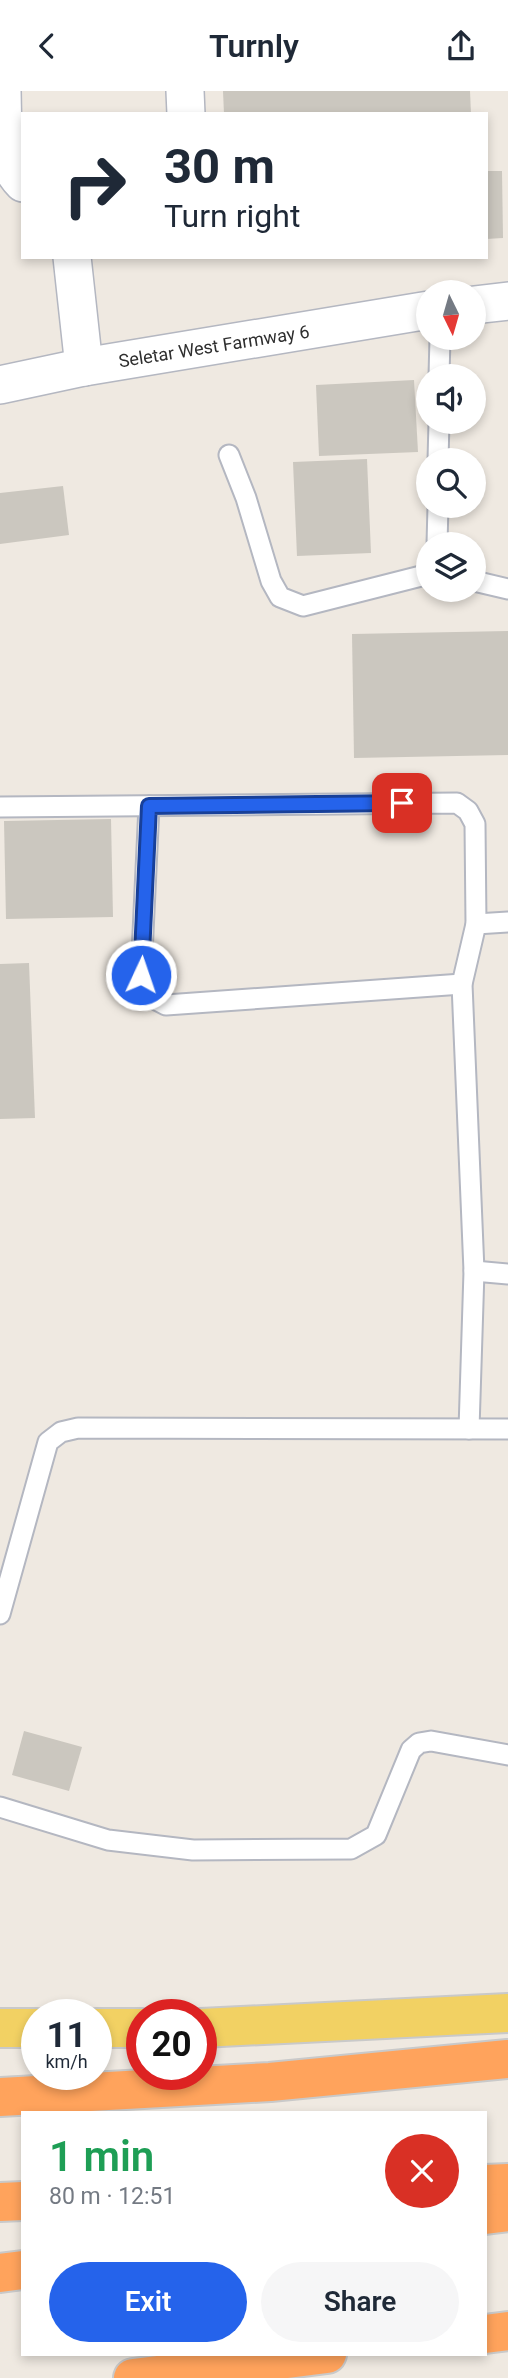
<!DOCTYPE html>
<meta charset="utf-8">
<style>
body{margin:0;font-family:Roboto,sans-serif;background:#f6f6f7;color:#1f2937;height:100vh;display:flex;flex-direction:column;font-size:26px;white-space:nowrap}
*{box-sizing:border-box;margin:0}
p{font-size:23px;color:#747a83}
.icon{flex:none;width:38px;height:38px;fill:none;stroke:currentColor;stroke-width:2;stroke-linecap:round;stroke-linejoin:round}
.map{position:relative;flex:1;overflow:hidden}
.details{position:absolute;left:21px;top:2020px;width:466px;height:245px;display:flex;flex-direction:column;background:#fff;border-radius:0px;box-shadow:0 4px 10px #0003}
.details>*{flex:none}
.banner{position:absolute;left:21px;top:21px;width:467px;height:147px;border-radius:0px;box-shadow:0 4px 10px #0003;background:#fff;color:#1f2937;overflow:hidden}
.needle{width:46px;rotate:175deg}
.tools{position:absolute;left:416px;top:189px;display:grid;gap:14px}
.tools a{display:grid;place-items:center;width:70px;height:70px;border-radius:50%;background:#fff;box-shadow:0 4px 10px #0003;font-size:35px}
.speed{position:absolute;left:21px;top:1908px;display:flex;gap:14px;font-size:35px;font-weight:700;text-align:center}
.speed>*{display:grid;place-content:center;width:91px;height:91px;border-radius:50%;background:#fff;box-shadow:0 4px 10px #0003;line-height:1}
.speed small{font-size:18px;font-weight:400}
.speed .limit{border:10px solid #d22;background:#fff;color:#111}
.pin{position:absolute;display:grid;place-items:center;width:60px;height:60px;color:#fff;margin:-30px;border-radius:14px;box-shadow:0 4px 10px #0006}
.me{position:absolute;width:77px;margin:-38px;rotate:3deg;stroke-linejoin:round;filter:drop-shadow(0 0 5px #0008)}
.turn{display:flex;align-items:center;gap:24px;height:147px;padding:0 28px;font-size:32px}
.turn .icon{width:91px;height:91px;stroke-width:2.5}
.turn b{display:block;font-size:49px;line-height:60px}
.round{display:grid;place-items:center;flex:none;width:74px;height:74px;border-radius:37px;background:#f6f6f7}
.overview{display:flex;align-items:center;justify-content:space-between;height:119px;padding:0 28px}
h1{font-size:42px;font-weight:600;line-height:52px;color:#1e9e55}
.cta{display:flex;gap:14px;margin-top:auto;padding:14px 28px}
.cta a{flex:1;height:80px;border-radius:42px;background:#2563eb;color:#fff;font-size:28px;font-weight:600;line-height:80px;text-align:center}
.cta a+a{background:#f6f6f7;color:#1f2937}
header{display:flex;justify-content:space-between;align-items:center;height:91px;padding:0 28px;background:#fff;font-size:32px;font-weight:600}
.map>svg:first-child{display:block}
</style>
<header><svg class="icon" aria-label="back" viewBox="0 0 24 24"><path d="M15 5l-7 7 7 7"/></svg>Turnly<svg class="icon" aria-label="share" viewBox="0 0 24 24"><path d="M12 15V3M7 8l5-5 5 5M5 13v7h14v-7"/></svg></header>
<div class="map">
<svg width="508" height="2287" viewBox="0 0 508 2287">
<rect width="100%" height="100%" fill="#efe9e1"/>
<!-- building -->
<g fill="#cbc7bf">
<path d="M223 0H470L471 23H224Z"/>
<path d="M486 80H502L503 147 486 148Z"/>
<path d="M414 289 418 361 319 365 316 294Z"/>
<path d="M367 368 371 462 297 465 293 371Z"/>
<path d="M63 395 69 444 0 453V402Z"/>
<path d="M508 540V664L354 667 352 543Z"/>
<path d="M111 728 113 826 6 828 4 730Z"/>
<path d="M29 872 35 1027 0 1028V873Z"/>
<path d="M24 1640 82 1656 69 1700 12 1684Z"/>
</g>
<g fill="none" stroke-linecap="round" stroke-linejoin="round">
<!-- lane casing -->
<g stroke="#b4b7c1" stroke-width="23">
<g id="lane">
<path d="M439 285 440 247"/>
<path d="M229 364 246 407 271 490 280 506 303 515 429 483"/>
<path d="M438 369 439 331"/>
<path d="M437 453 438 415"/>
<path d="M474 490 508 498"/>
<path d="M149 715 141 884 147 904 166 914 462 893"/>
<path d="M0 716 457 712 468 720 475 733 476 833 462 893 474 1180 469 1338"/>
<path d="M476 833 508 831"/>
<path d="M474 1180 508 1183"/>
<path d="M0 1523 48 1351 61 1341 78 1337 508 1338"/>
<path d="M0 1716 108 1749 193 1759 351 1758 376 1744 411 1659 419 1652 431 1650 508 1664"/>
</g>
</g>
<!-- street casing -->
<g stroke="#b4b7c1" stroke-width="40">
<g id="street">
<path d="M2 0C3 32 0 69 23 92"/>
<path d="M185 0 186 23"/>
<path d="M72 166 84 276"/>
<path d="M474 214 508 210"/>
<path d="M0 294 84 276 429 219"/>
</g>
</g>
<!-- primary casing -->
<g stroke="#c9c9c9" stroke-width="42">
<g id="primary">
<path d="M0 1937H37"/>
<path d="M96 1937H142"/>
<path d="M201 1937 508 1922"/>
</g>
</g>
<!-- highway casing -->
<g stroke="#c9c9c9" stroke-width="42">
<g id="highway">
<path d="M0 2006 270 1991 508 1968"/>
<path d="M485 2093 508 2092"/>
<path d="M0 2111 23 2110"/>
<path d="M485 2124 508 2121"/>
<path d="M0 2182 23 2179"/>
<path d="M485 2243 508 2240"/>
<path d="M133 2287 327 2263"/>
</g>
</g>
<!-- lane -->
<use href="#lane" stroke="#fff" stroke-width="19"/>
<!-- street -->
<use href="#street" stroke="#fff" stroke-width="37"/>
<!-- primary -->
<use href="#primary" stroke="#f2d163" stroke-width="38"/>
<!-- highway -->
<use href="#highway" stroke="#ffa35c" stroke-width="38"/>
</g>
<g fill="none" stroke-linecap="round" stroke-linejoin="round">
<!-- route casing -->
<g stroke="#184099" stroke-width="18">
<path id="route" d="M141 884 149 715 402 712"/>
</g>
<!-- route -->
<use href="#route" stroke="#2563eb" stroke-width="12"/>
</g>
<g text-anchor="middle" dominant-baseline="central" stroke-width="7" stroke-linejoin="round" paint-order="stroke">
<!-- street labels -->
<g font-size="18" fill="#2e2e2e" stroke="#fff">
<text transform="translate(214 255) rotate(-9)">Seletar West Farmway 6</text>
</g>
</g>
</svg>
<div class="tools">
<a><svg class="needle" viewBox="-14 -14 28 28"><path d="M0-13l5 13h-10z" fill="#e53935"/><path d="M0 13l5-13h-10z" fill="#747a83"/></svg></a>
<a><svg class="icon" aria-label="sound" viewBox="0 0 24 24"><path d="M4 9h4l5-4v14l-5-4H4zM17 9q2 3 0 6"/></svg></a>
<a><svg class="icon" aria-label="search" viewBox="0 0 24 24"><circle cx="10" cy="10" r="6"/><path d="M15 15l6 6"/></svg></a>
<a><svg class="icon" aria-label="layers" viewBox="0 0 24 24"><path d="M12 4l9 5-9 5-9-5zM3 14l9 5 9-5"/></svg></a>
</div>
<div class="speed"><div>11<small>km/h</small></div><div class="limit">20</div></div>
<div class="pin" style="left:402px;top:712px;background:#d93025"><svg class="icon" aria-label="arrive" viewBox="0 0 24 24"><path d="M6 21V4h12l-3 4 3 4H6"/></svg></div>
<svg class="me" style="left:141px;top:884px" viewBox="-20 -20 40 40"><circle r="17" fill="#2563eb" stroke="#fff" stroke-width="3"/><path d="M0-11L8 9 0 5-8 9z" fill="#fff"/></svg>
<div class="banner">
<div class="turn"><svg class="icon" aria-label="right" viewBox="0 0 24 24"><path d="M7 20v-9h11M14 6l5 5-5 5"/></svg><div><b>30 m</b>Turn right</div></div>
</div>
<section class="details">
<div class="overview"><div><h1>1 min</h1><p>80 m · 12:51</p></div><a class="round" style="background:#d93025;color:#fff"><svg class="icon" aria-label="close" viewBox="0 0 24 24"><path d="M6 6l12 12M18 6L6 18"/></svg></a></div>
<div class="cta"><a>Exit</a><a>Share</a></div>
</section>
</div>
